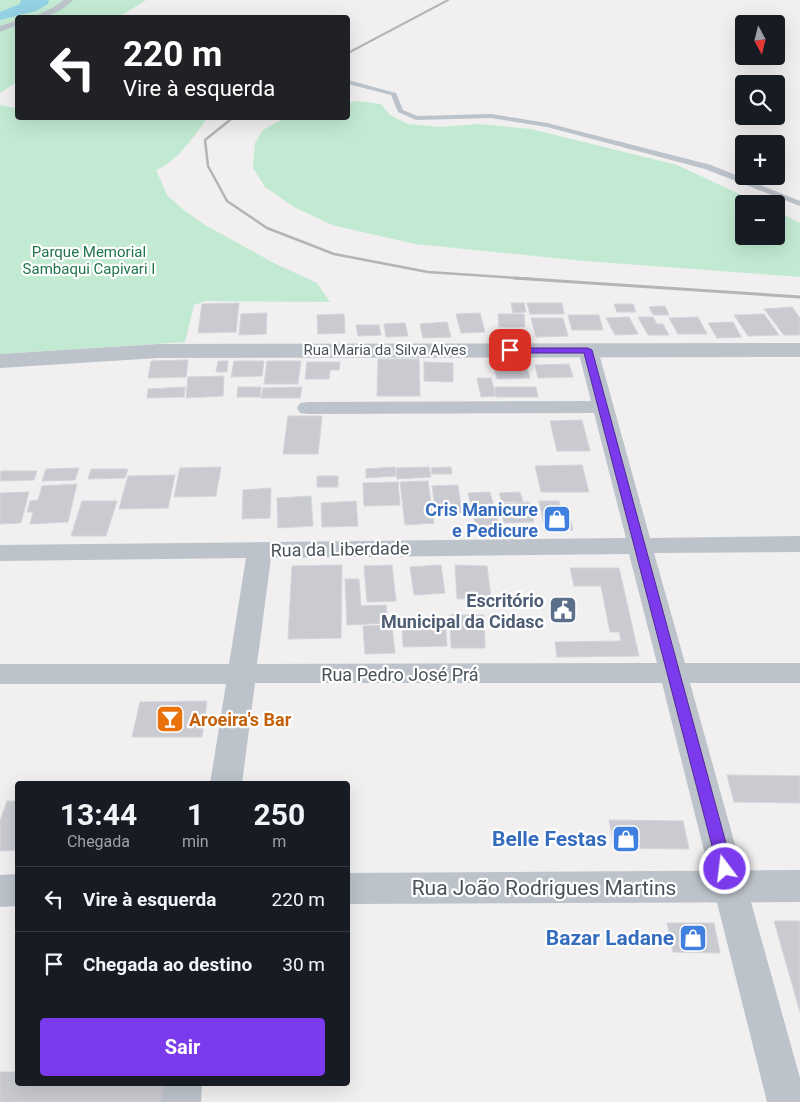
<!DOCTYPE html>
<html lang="pt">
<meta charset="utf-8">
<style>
body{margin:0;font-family:Roboto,sans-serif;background:#242831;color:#f1f3f6;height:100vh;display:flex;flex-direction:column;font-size:19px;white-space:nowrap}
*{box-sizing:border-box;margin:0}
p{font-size:16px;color:#9ea1a6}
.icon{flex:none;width:28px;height:28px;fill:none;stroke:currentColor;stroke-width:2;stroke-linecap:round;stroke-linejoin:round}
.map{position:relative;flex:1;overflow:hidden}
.panel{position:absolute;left:15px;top:781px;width:335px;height:305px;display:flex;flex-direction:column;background:#171b24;border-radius:5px;box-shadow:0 5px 20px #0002}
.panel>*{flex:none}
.top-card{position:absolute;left:15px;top:15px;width:335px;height:105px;border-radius:5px;box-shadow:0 5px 20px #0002;background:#202124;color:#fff;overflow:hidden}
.needle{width:32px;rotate:173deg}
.buttons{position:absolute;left:735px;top:15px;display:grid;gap:10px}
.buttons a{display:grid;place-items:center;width:50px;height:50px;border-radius:5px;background:#171b24;box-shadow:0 5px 20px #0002;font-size:25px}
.pin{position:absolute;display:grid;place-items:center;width:42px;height:42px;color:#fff;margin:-21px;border-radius:10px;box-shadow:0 2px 8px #0006}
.me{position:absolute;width:55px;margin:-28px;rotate:345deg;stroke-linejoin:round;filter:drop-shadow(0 0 4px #0008)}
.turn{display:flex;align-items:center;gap:18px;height:105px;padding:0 25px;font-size:22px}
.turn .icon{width:65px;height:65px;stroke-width:2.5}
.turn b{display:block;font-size:35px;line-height:42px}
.eta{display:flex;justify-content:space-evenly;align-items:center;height:85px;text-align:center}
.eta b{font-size:30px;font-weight:700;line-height:35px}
.primary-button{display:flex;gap:10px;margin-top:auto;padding:10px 25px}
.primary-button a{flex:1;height:58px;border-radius:5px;background:#7c3aed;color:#fff;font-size:20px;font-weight:700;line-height:58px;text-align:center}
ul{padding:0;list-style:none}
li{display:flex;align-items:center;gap:15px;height:65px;padding:0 25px;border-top:1px solid #363941}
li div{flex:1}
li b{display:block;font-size:19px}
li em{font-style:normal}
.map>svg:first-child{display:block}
</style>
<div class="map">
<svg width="800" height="1102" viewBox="0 0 800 1102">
<rect width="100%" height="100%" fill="#f1efef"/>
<!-- green -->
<g fill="#c2ead2">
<path d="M0 0H146L119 17 18 18 17 82 0 93Z"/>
<path d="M357 101 381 104 390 115 408 124 439 127 479 124 531 129 677 165 761 204H744V236H776V211L800 223V277L585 261 415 244 332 225 294 207 265 187 253 168 255 143 263 130 285 118H348V103Z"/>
<path d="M0 105 17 108 18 118H208C192 137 180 160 156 170L167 195 185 211 205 225 274 263 317 283 330 302 206 301 194 305 185 342 0 354Z"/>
</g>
<!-- water -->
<path fill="#93d1e3" d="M21 0H49L48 4 36 11 0 20V12L20 4Z"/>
<!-- building -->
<g fill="#c9cbd1" stroke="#d3d5da">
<path d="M239 303 236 332 198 333 202 304Z"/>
<path d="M511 303H524L526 312 513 313Z"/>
<path d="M527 303H562L564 314H530Z"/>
<path d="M614 304H633L636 312H617Z"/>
<path d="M665 306 669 315H653L649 307Z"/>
<path d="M792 307 800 318V335H784L764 309Z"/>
<path d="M267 313 266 334 239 335 241 314Z"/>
<path d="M480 313 485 332 461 333 456 314Z"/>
<path d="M344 314 345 333 318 334 317 315Z"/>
<path d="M498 314H524L525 327H499Z"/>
<path d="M764 314 779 335 748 336 734 315Z"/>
<path d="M568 315H599L603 330H572Z"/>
<path d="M629 317 638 334 615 335 606 318Z"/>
<path d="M638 317H653L657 324H663L669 335H648Z"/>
<path d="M698 317 707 334H678L669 318Z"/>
<path d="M531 318H563L568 336 536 337Z"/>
<path d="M447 322 451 337 423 338 420 324Z"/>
<path d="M733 322 741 337 717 338 708 323Z"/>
<path d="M405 323 408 336 386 337 384 324Z"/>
<path d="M356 325H379L381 335 358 336Z"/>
<path d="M378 359H419L420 396H377Z"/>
<path d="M188 360 186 377 148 378 151 361Z"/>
<path d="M218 361H228L227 372H216Z"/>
<path d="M234 361H264L262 376 231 377Z"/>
<path d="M267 361H301L298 384H264Z"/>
<path d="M307 362H340L339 370H330L329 379H305Z"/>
<path d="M424 362 453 363V382L424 381Z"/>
<path d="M493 364H526L530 378 497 379Z"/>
<path d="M569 364 573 377 538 378 535 365Z"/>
<path d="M224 376 223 396 186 398 188 377Z"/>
<path d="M477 378H491L496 396 481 397Z"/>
<path d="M185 387 184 397 147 398 148 389Z"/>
<path d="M238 387H261L260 397H237Z"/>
<path d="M302 387 300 398H261L263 388Z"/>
<path d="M495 387H536L538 397H496Z"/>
<path d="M288 416H322L318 454H283Z"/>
<path d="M582 420 590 451H557L550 421Z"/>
<path d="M582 465 589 492H541L535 466Z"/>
<path d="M221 467 216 496 174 497 180 468Z"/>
<path d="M395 467 396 476 366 478V469Z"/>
<path d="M429 467 431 477 397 479 396 468Z"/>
<path d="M451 467 452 474H432L431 468Z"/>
<path d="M79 468 75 480 42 481 46 469Z"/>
<path d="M91 469H128L125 478 88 479Z"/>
<path d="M1 471H37L34 480 0 481Z"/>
<path d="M175 475 168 508 119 509 128 476Z"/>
<rect x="317" y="476" width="21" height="11"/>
<path d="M428 481 434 523 405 525 400 482Z"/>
<path d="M398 482 400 505 364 506 363 483Z"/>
<path d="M77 484 68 522 30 524 33 512H27L30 501 38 500 42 486Z"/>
<path d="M458 485 462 513 436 514 432 486Z"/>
<path d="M271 488 270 518 242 519 243 490Z"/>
<path d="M29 492 21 523 0 524V493Z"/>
<path d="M490 492 499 525 476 526 468 493Z"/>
<path d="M520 492 523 502H502L499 493Z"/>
<path d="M311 496 313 526 278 528 277 498Z"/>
<path d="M82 501H117L106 536H71Z"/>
<path d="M356 501 358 526 322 527 321 503Z"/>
<path d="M539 501H559L561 508H568L573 530 545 531Z"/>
<path d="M529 502 534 522 504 523 499 504Z"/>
<path d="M342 565 341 638 288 639 292 566Z"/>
<path d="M392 565 396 601 367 602 364 566Z"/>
<path d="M441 565 445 593 414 595 410 567Z"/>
<path d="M455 565 487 566 491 598 457 599Z"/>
<path d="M570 568H619L639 656 557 657 555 642 621 641 619 632H610L601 586H574Z"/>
<path d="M345 579H359L361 606 386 605 388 623 347 625Z"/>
<path d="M450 615H484L485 648H451Z"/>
<path d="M402 617H445L447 646 403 647Z"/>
<path d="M392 625 395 653 365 654 363 626Z"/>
<path d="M207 701 202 737H132L140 702Z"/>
<path d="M727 775 800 776V803L734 802Z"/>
<path d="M7 801H18V850L0 851V821Z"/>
<path d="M609 820 683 821 689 849 614 848Z"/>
<path d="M774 921H800V1012Z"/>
<path d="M667 923H714L720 953 673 952Z"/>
<path d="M0 1072H18V1084H167L164 1102H0Z"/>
</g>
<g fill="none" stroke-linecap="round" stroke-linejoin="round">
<!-- service -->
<path fill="#bcc3ca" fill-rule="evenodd" d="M348 80 396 93 403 110 417 116 491 114 547 123 711 165 800 201V206L705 169 547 127 491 118 416 120 398 112 391 95 348 84Z"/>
<!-- pedestrian -->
<g fill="#bcc3ca" fill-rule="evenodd">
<path d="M64 0H73C61 12 47 18 31 18L54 7Z"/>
<path d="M18 20V25L0 32V26Z"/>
</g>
<!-- minor -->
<g fill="#bcc3ca" fill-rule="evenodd">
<path d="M588 344 595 346 598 350 650 538 800 536V552L654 553 685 663H800V683H690L800 1078V1102H767L662 683H255L242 784H210L226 684H0V664H229L246 558 0 561V545L626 538 594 413 308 414 300 413 297 408 300 403 308 402 591 401 578 350 581 346ZM629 554 657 663 257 664 271 558Z"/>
<path d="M164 1084H202L201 1102H161Z"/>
</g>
<!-- tertiary -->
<g fill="#bcc3ca" fill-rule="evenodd">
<path d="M800 343V357L158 358 0 368V354L158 344Z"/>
<path d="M800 870V902L348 904V873Z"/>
<path d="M18 874V906L0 907V875Z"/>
</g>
<!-- rail-far2 -->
<g stroke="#b2b4b8" stroke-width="2">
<path d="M348 53 448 0"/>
<path d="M229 121 233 118"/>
</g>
<!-- rail-far1 -->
<path stroke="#b2b4b8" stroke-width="2.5" d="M230 120 205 140 208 166 227 201 267 228 334 254 428 272 532 279"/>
<!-- rail -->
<path stroke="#b2b4b8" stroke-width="3" d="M514 278 800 297"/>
</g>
<!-- route -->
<path fill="#7c3aed" stroke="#51269a" d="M507 348H588L592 350 733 869 730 873 725 875 720 873 718 869 584 353H510L507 352Z"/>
<!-- icons -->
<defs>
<g id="shop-square" transform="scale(1.4375)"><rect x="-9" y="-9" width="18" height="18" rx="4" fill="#3f7fe0" stroke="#fff"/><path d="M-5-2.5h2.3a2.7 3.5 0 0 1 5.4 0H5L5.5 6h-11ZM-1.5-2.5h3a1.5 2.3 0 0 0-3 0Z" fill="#fff"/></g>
<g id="civic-square" transform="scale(1.4375)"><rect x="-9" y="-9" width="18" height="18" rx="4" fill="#5c6f8a" stroke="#fff"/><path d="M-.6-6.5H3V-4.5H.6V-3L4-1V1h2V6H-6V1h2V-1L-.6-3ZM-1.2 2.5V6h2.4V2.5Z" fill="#fff"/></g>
<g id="bar-square" transform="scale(1.4375)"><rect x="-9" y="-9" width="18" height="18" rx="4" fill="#e8710a" stroke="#fff"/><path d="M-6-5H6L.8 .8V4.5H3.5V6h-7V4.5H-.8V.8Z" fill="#fff"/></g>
</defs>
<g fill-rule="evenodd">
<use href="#shop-square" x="557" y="519"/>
<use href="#civic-square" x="563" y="610"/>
<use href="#bar-square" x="170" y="719"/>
<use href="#shop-square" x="626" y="839"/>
<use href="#shop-square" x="693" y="938"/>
</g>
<g text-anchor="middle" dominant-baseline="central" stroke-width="4.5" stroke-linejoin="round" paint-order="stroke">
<!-- far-park labels -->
<g font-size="15" fill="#20754c" stroke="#fff">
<text x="89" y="252">Parque Memorial<tspan x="89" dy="17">Sambaqui Capivari I</tspan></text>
</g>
<!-- far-street labels -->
<g font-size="15" fill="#49525a" stroke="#fff">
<text x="385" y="350">Rua Maria da Silva Alves</text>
</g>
<!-- shop labels -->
<g font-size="18" font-weight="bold" fill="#366cbe" stroke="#fff" text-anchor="end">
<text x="538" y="509">Cris Manicure<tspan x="538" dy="21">e Pedicure</tspan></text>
</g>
<!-- street labels -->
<g font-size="18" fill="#49525a" stroke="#fff">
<text transform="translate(340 549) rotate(-1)">Rua da Liberdade</text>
<text x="400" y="674">Rua Pedro José Prá</text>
</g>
<!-- service labels -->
<g font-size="18" font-weight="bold" fill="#4e5e75" stroke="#fff" text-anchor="end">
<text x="544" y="600">Escritório<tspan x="544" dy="21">Municipal da Cidasc</tspan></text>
</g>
<!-- food labels -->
<g font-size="18" font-weight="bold" fill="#c56008" stroke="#fff" text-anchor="start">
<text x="189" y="719">Aroeira's Bar</text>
</g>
<!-- near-shop labels -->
<g font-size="21" font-weight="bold" fill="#366cbe" stroke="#fff" text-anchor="end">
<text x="607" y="839">Belle Festas</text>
<text x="674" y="938">Bazar Ladane</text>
</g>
<!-- near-street labels -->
<g font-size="21" fill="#49525a" stroke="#fff">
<text x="544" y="888">Rua João Rodrigues Martins</text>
</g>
</g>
</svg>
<div class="buttons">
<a><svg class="needle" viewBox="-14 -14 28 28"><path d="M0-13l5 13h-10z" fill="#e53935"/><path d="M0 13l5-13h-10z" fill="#9ea1a6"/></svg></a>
<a><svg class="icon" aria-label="search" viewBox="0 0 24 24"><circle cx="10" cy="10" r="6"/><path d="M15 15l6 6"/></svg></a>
<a>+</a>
<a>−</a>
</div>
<div class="pin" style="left:510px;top:350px;background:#d93025"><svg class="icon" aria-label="arrive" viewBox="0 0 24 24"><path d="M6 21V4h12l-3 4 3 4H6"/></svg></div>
<svg class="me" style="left:725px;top:869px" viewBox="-20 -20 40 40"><circle r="17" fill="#7c3aed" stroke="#fff" stroke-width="3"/><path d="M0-11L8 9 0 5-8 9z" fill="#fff"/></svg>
<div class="top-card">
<div class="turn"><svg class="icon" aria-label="left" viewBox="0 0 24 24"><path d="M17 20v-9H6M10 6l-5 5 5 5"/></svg><div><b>220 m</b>Vire à esquerda</div></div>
</div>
<section class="panel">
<div class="eta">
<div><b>13:44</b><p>Chegada</p></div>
<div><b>1</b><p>min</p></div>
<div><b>250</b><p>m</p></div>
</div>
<ul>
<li><svg class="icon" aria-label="left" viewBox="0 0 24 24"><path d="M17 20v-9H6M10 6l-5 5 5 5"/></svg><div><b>Vire à esquerda</b></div><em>220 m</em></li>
<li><svg class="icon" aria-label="arrive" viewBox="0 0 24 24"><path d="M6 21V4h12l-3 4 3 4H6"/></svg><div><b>Chegada ao destino</b></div><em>30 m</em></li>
</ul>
<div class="primary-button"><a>Sair</a></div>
</section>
</div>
